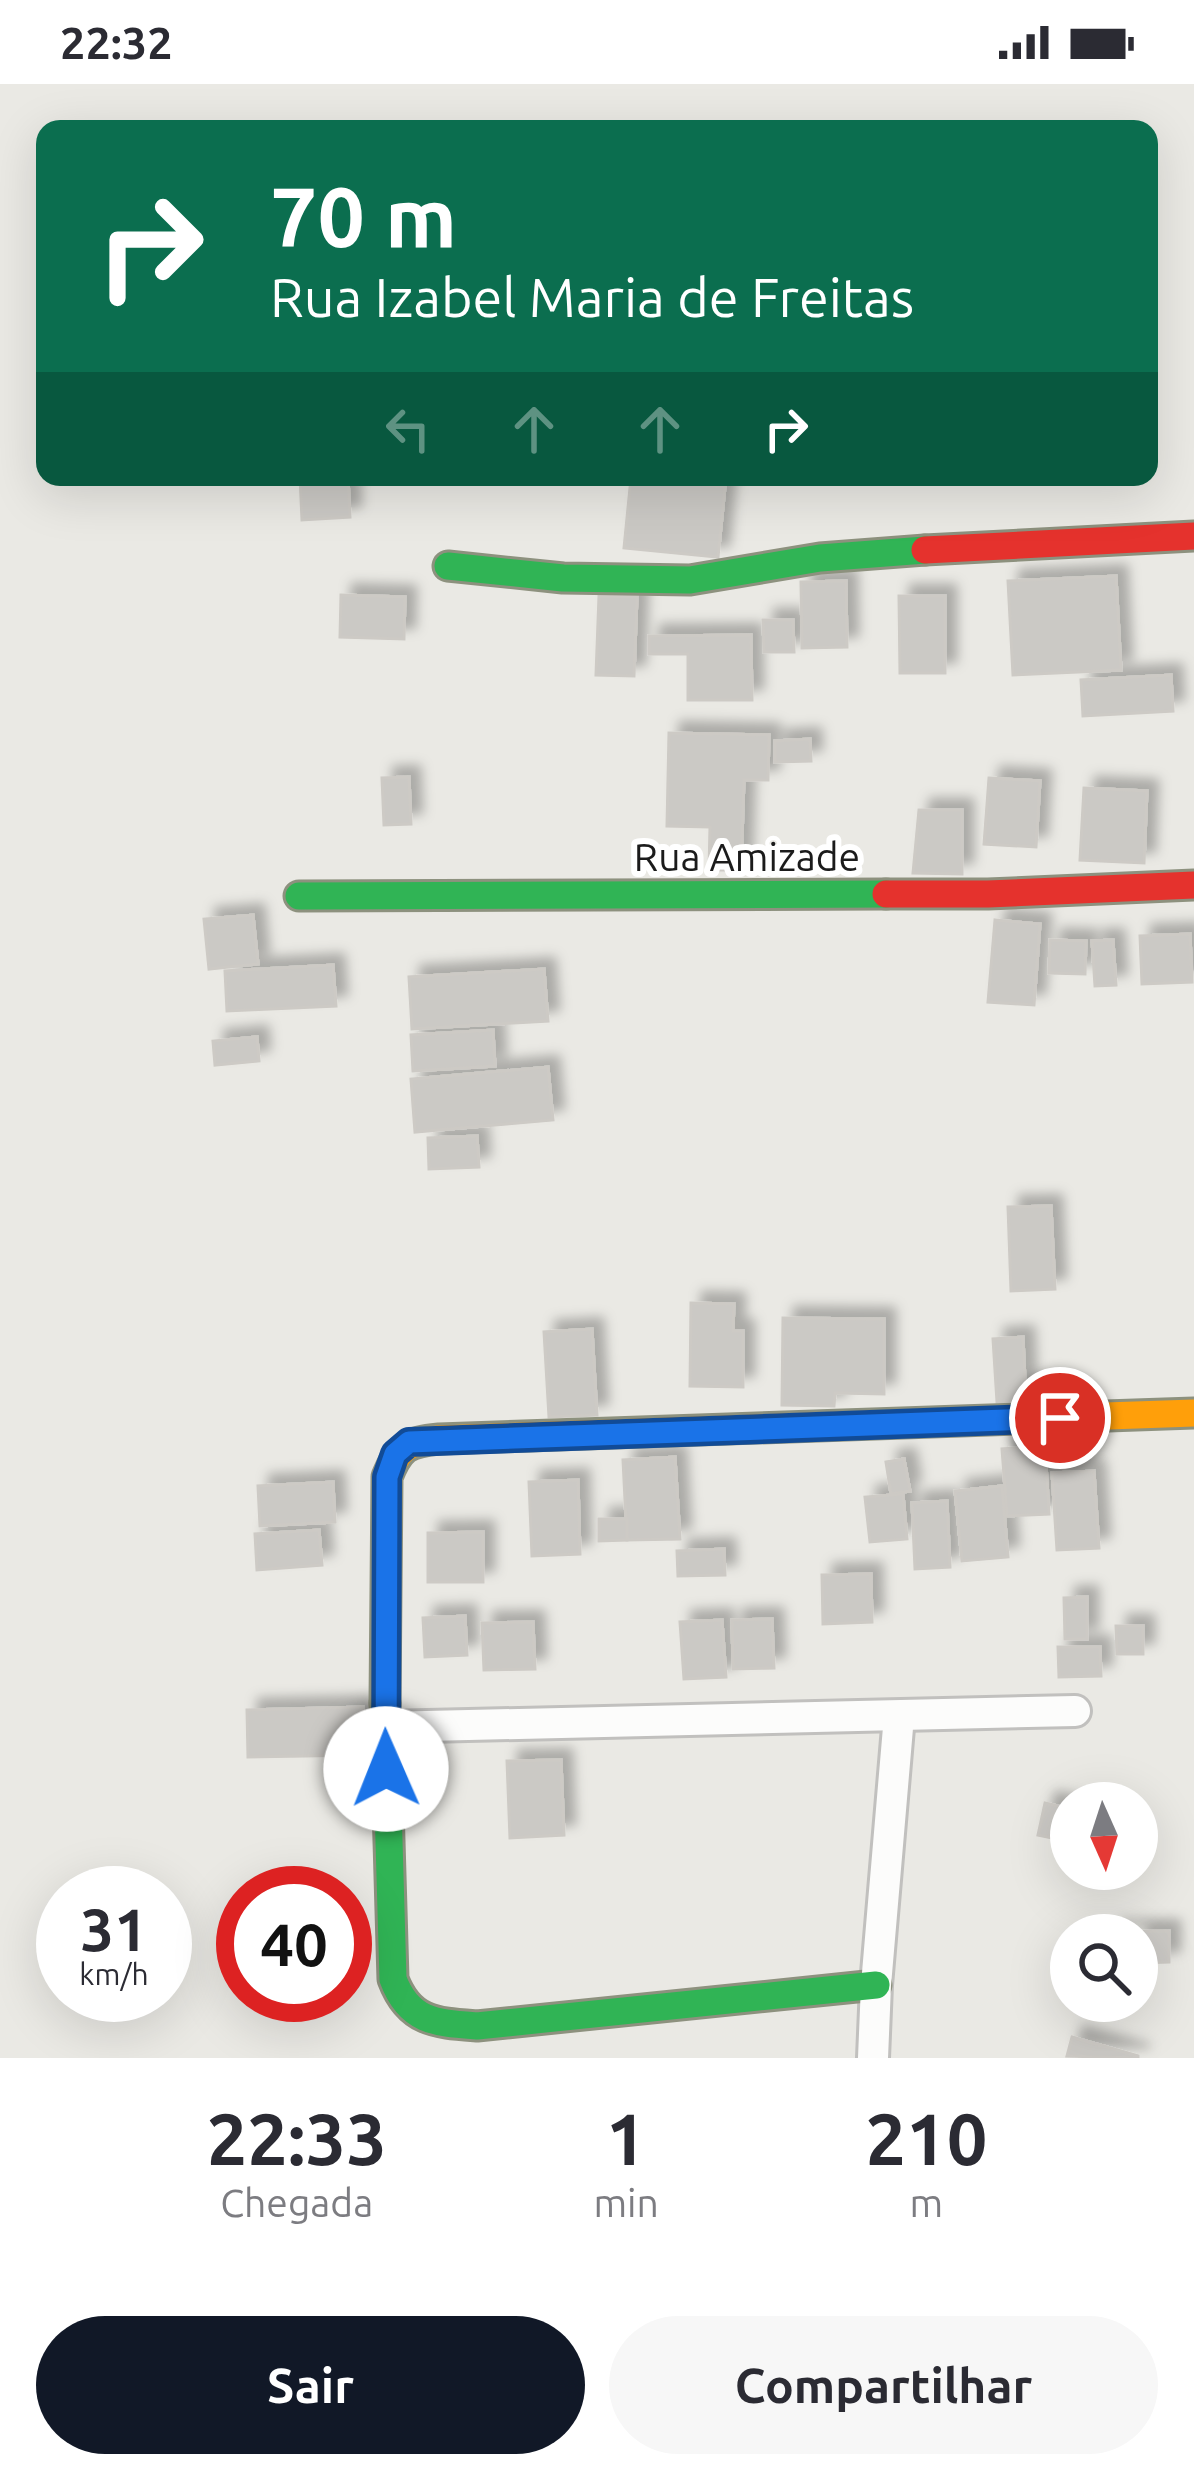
<!DOCTYPE html>
<html lang="pt">
<style>
body{margin:0;font-family:Ubuntu,sans-serif;background:#f7f7f7;color:#2b2b33;height:100vh;display:flex;flex-direction:column;font-size:45px;white-space:nowrap}
*{box-sizing:border-box;margin:0}
p{font-size:39px;color:#7c7c81}
.icon{flex:none;width:66px;height:66px;fill:none;stroke:currentColor;stroke-width:2;stroke-linecap:round;stroke-linejoin:round}
.map{position:relative;height:1974px;overflow:hidden}
.side{display:flex;flex-direction:column;background:#fff;flex:1}
.side>*{flex:none}
.banner{position:absolute;left:36px;top:36px;width:1122px;height:366px;border-radius:24px;box-shadow:0 12px 48px #0002;background:#0b6e4f;color:#fff;overflow:hidden}
.needle{width:78px;rotate:177deg}
.buttons{position:absolute;left:1050px;top:1698px;display:grid;gap:24px}
.buttons a{display:grid;place-items:center;width:108px;height:108px;border-radius:50%;background:#fff;box-shadow:0 12px 48px #0002;font-size:60px}
.speed{position:absolute;left:36px;top:1782px;display:flex;gap:24px;font-size:60px;font-weight:700;text-align:center}
.speed>*{display:grid;place-content:center;width:156px;height:156px;border-radius:50%;background:#fff;box-shadow:0 12px 48px #0002;line-height:1}
.speed small{font-size:30px;font-weight:400}
.speed .limit{border:18px solid #d22;background:#fff;color:#111}
.pin{position:absolute;display:grid;place-items:center;width:102px;height:102px;color:#fff;margin:-51px;border:6px solid #fff;border-radius:50%;box-shadow:0 3px 12px #0007}
.me{position:absolute;width:132px;margin:-66px;rotate:359deg;stroke-linejoin:round;filter:drop-shadow(0 0 9px #0008)}
.turn{display:flex;align-items:center;gap:42px;height:252px;padding:0 36px;font-size:54px}
.turn .icon{width:156px;height:156px;stroke-width:2.5}
.turn b{display:block;font-size:84px;line-height:102px}
.lanes{display:flex;align-items:center;height:114px;padding:0 36px;background:#0003;justify-content:center;gap:60px;direction:ltr}
.lanes .off{opacity:.35}
.eta{display:flex;justify-content:space-evenly;align-items:center;height:204px;text-align:center}
.eta b{font-size:72px;font-weight:600;line-height:84px}
.action{display:flex;gap:24px;margin-top:auto;padding:24px 36px}
.action a{flex:1;height:138px;border-radius:72px;background:#111827;color:#fff;font-size:48px;font-weight:600;line-height:138px;text-align:center}
.action a+a{background:#f7f7f7;color:#2b2b33}
.status{display:flex;justify-content:space-between;align-items:center;height:84px;padding:0 60px;background:#fff;direction:ltr}
.status svg{height:33px;fill:currentColor}
.map>svg:first-child{display:block}
</style>
<div class="status"><b>22:32</b><svg viewBox="0 0 49 12"><path d="M0 12V9h3v3zM5 12V6h3v6zM10 12V3h3v9zM15 12V0h3v12zM26 1h20v11H26zM47 4h2v5h-2z"/></svg></div>
<div class="map">
<svg width="1194" height="1974" viewBox="0 0 1194 1974">
<defs>
<filter id="shadow"><feDropShadow dx="11" dy="-11" stdDeviation="6" flood-color="#0004"/></filter>
</defs>
<rect width="100%" height="100%" fill="#eae9e4"/>
<!-- building -->
<g fill="#cbc9c5" stroke="#cdcac5" stroke-width="3" filter="url(#shadow)">
<path d="M300 393H348L350 433 302 436Z"/>
<path d="M631 394 725 403 718 473 624 464Z"/>
<path d="M1116 492 1121 586 1013 591 1008 497Z"/>
<path d="M846 497 847 563 802 564 801 498Z"/>
<path d="M341 511 405 513 404 555 340 553Z"/>
<path d="M599 512 637 513 634 592 596 591Z"/>
<path d="M899 512H945V589H900Z"/>
<path d="M763 536H793L794 568H764Z"/>
<path d="M751 551 752 616H688V570H649V552Z"/>
<path d="M1171 591 1173 627 1083 632 1081 596Z"/>
<path d="M669 649 769 651 768 696H744L741 786H709L710 743 667 742Z"/>
<path d="M810 655 811 677 775 678V657Z"/>
<path d="M409 693 411 740 384 741 382 694Z"/>
<path d="M989 694 1040 697 1036 763 984 760Z"/>
<path d="M1084 704 1147 707 1144 779 1080 776Z"/>
<path d="M919 726H962V790L913 789Z"/>
<path d="M253 831 258 880 209 885 204 835Z"/>
<path d="M995 836 1040 840 1034 921 988 918Z"/>
<path d="M1190 850 1192 898 1142 900 1140 852Z"/>
<path d="M1050 856 1086 857 1085 890 1049 889Z"/>
<path d="M1113 856 1116 901 1095 902 1092 857Z"/>
<path d="M333 881 336 922 227 927 225 887Z"/>
<path d="M544 885 548 937 412 945 409 893Z"/>
<path d="M493 946 495 982 413 987 411 951Z"/>
<path d="M257 953 259 977 215 981 213 957Z"/>
<path d="M548 983 553 1036 415 1048 411 995Z"/>
<path d="M477 1052 479 1083 429 1085 428 1054Z"/>
<path d="M1051 1122 1055 1205 1011 1207 1008 1123Z"/>
<path d="M691 1219 734 1220 733 1247H743V1303L690 1302Z"/>
<path d="M783 1234 884 1235V1310L835 1309 834 1322 782 1321Z"/>
<path d="M592 1245 597 1331 549 1333 544 1248Z"/>
<path d="M1023 1253 1026 1316 997 1318 993 1255Z"/>
<path d="M1045 1362 1049 1430 1007 1432 1002 1365Z"/>
<path d="M675 1373 680 1455 627 1456 623 1376Z"/>
<path d="M904 1375 910 1407 891 1410 886 1378Z"/>
<path d="M1094 1387 1099 1464 1057 1466 1052 1389Z"/>
<path d="M578 1396 580 1470 532 1472 529 1398Z"/>
<path d="M333 1398 335 1438 260 1442 258 1402Z"/>
<path d="M1002 1402 1008 1473 962 1477 955 1407Z"/>
<path d="M903 1410 907 1455 870 1458 865 1413Z"/>
<path d="M947 1417 950 1483 915 1485 912 1419Z"/>
<path d="M599 1435H627V1456L599 1457Z"/>
<path d="M319 1446 322 1481 257 1486 255 1450Z"/>
<path d="M483 1448V1498H428V1449Z"/>
<path d="M724 1465 725 1491 678 1492 677 1467Z"/>
<path d="M871 1490 872 1538 823 1540 822 1491Z"/>
<path d="M1087 1513V1555H1065L1064 1514Z"/>
<path d="M465 1532 467 1571 425 1573 423 1534Z"/>
<path d="M772 1535 774 1584 733 1585 732 1536Z"/>
<path d="M722 1536 726 1593 684 1595 680 1538Z"/>
<path d="M533 1538 535 1585 484 1586 482 1539Z"/>
<path d="M1116 1542H1143V1570H1117Z"/>
<path d="M1058 1563H1100L1101 1592 1059 1593Z"/>
<path d="M363 1623V1671L248 1673 247 1626Z"/>
<path d="M561 1676 564 1751 510 1754 507 1677Z"/>
<path d="M1045 1719 1071 1725V1758L1038 1751Z"/>
<path d="M1169 1847V1878L1137 1879V1851H1110V1848Z"/>
<path d="M1072 1953 1138 1972V1974L1067 1972Z"/>
</g>
<g fill="none" stroke-linecap="round" stroke-linejoin="round">
<!-- street casing -->
<g stroke="#c1c0be" stroke-width="36">
<g id="street">
<path d="M385 1643 1075 1627"/>
<path d="M873 1974 876 1901 899 1632"/>
</g>
</g>
<!-- fast casing -->
<g stroke="#8d917e" stroke-width="33">
<g id="fast">
<path d="M448 482 563 494 690 496 820 474 925 466"/>
<path d="M299 812 886 810"/>
<path d="M385 1619 393 1895C409 1938 436 1939 477 1942L876 1901"/>
</g>
</g>
<!-- slow casing -->
<g stroke="#8d917e" stroke-width="33">
<path id="slow" d="M385 1619 387 1393C399 1363 407 1358 439 1355L1194 1329"/>
</g>
<!-- jam casing -->
<g stroke="#8d917e" stroke-width="33">
<g id="jam">
<path d="M925 466 1194 452"/>
<path d="M886 810H988L1194 801"/>
</g>
</g>
<!-- street -->
<use href="#street" stroke="#fcfcfb" stroke-width="30"/>
<!-- fast -->
<use href="#fast" stroke="#30b455" stroke-width="27"/>
<!-- slow -->
<use href="#slow" stroke="#ff9f0a" stroke-width="27"/>
<!-- jam -->
<use href="#jam" stroke="#e5322d" stroke-width="27"/>
</g>
<g fill="none" stroke-linecap="round" stroke-linejoin="round">
<!-- route casing -->
<g stroke="#114b97" stroke-width="30">
<path id="route" d="M386 1685 387 1393 395 1370 409 1358 1060 1334"/>
</g>
<!-- route -->
<use href="#route" stroke="#1a73e8" stroke-width="21"/>
</g>
<g text-anchor="middle" dominant-baseline="central" stroke-width="12" stroke-linejoin="round" paint-order="stroke">
<!-- street labels -->
<g font-size="39" fill="#1b1b1b" stroke="#fff">
<text x="747" y="772">Rua Amizade</text>
</g>
</g>
</svg>
<div class="buttons">
<a><svg class="needle" viewBox="-14 -14 28 28"><path d="M0-13l5 13h-10z" fill="#e53935"/><path d="M0 13l5-13h-10z" fill="#7c7c81"/></svg></a>
<a><svg class="icon" aria-label="search" viewBox="0 0 24 24"><circle cx="10" cy="10" r="6"/><path d="M15 15l6 6"/></svg></a>
</div>
<div class="speed"><div>31<small>km/h</small></div><div class="limit">40</div></div>
<div class="pin" style="left:1060px;top:1334px;background:#d93025"><svg class="icon" aria-label="arrive" viewBox="0 0 24 24"><path d="M6 21V4h12l-3 4 3 4H6"/></svg></div>
<svg class="me" style="left:386px;top:1685px" viewBox="-20 -20 40 40"><circle r="19" fill="#fff"/><path d="M0-13L10 11 0 6-10 11z" fill="#1a73e8"/></svg>
<div class="banner">
<div class="turn"><svg class="icon" aria-label="right" viewBox="0 0 24 24"><path d="M7 20v-9h11M14 6l5 5-5 5"/></svg><div><b>70 m</b>Rua Izabel Maria de Freitas</div></div>
<div class="lanes"><svg class="icon off" aria-label="left" viewBox="0 0 24 24"><path d="M17 20v-9H6M10 6l-5 5 5 5"/></svg><svg class="icon off" aria-label="ahead" viewBox="0 0 24 24"><path d="M12 20V5M6 11l6-6 6 6"/></svg><svg class="icon off" aria-label="ahead" viewBox="0 0 24 24"><path d="M12 20V5M6 11l6-6 6 6"/></svg><svg class="icon" aria-label="right" viewBox="0 0 24 24"><path d="M7 20v-9h11M14 6l5 5-5 5"/></svg></div>
</div>
</div>
<section class="side">
<div class="eta">
<div><b>22:33</b><p>Chegada</p></div>
<div><b>1</b><p>min</p></div>
<div><b>210</b><p>m</p></div>
</div>
<div class="action"><a>Sair</a><a>Compartilhar</a></div>
</section>
